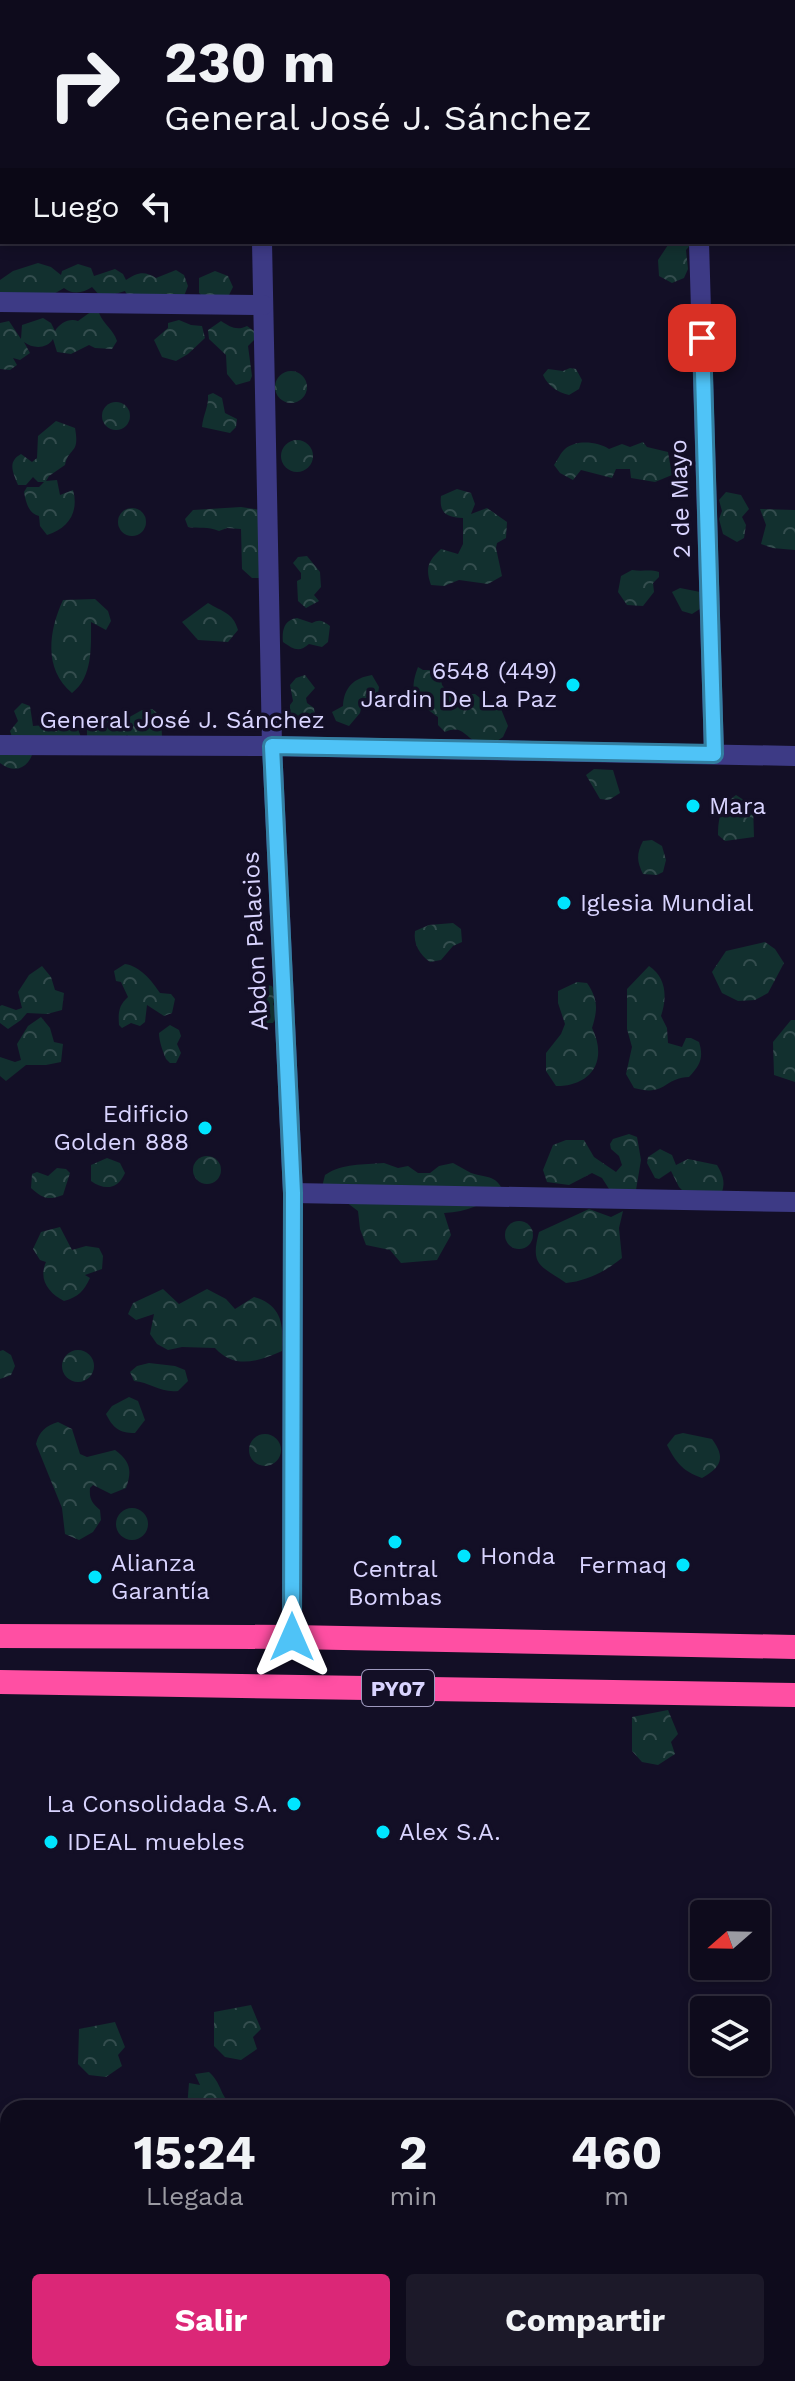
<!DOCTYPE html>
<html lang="es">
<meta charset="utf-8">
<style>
body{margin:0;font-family:"Work Sans",sans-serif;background:#1c1929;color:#f1f3f6;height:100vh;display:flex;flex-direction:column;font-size:30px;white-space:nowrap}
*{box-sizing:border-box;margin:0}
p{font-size:26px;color:#9b9ba3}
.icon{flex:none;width:44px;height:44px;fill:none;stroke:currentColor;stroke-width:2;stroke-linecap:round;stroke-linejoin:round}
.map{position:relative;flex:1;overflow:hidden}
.details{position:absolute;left:0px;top:2100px;width:796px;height:282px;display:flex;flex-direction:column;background:#0e0b1c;border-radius:24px 24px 0 0;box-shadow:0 4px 12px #0003,0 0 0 2px #2e2b3b}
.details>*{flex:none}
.hud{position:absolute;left:0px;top:0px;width:796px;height:244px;box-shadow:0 4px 12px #0003,0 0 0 2px #2e2b3b;background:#0e0b1c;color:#f1f3f6;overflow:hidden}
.needle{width:52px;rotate:250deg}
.buttons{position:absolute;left:690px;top:1900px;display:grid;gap:16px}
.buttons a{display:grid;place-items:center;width:80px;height:80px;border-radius:8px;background:#0e0b1c;box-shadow:0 4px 12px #0003,0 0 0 2px #2e2b3b;font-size:40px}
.pin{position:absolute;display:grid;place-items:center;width:68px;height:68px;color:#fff;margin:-34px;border-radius:16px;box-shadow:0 4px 12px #0006}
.me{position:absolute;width:88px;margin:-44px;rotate:0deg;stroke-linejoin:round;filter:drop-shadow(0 0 6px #0008)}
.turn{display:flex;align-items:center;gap:28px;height:168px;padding:0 32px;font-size:36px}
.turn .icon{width:104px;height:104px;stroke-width:2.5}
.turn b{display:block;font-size:56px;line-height:68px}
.then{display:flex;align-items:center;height:76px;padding:0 32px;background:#0003;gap:16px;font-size:30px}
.eta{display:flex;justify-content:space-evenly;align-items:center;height:136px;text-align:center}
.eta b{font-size:48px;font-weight:700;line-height:56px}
.primary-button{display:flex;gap:16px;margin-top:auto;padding:16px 32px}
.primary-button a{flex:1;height:92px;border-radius:8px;background:#db2777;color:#fff;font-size:32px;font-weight:700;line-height:92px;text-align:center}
.primary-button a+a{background:#1c1929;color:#f1f3f6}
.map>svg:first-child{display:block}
</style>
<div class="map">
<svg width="795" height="2381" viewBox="0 0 795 2381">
<defs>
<pattern id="forest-crowns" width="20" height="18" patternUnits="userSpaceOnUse" patternTransform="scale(2)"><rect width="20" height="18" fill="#12302f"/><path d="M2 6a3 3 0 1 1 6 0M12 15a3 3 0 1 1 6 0" fill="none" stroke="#344d4e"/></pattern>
</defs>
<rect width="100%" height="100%" fill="#130f26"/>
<!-- forest -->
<g fill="url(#forest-crowns)">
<path d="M0 0 108 2H2L0 115Z"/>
<path d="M670 242H693L686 250 688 269 684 278 672 283 659 276 658 260Z"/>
<path d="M38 263 51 267 61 275 62 271 78 264 91 268 94 276 115 269 123 274 126 280C137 273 144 270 156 278L176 270 184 275 188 286 184 296 127 295 125 291 102 298 92 287C83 293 73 295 64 288L52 295 0 297V280L13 271Z"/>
<path d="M215 271 228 276 233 287 229 295 207 300 199 293V278Z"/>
<path d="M92 311 99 313C104 325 113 329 117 341L112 349 95 348 89 345 71 354 57 352 53 339C47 349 33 349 24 342L30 353 20 360 13 358 17 365 10 370 0 369V323L9 321 21 339 22 325 43 318 51 323 55 331C60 323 69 318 78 321Z"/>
<path d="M179 320 191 325 202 326 205 338 188 354 176 361 162 357 154 340 168 328V323Z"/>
<path d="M221 321C230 327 237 331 247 326L254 331 255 339 248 346 252 376 250 381 236 385 227 374 226 355 209 339 208 330Z"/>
<path d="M570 368 576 369 582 380 579 389 569 395C557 392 548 386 543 375L548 369 563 371Z"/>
<circle cx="291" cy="387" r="16"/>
<path d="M213 393 222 398 225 413 237 419 236 427 230 433 202 427C203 415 209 406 208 395Z"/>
<circle cx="116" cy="416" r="14"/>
<path d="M56 421 75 428C80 455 69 446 65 465L49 476 46 481 57 480 60 495 73 490C79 512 69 528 47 535L40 526 39 516C28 513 26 502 24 492L27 487H39L44 482H38L33 477 26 485H18C13 472 7 462 21 454L32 462 37 458 38 436Z"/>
<circle cx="297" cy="456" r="16"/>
<path d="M643 442 647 447 668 452 672 475 655 482 631 478 630 469H616L612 478 581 470 573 480 560 473 554 465C557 461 561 452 565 449 577 439 598 442 609 449L622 444 630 447Z"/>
<path d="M457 489 471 493 475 504 471 514 487 508 507 522 506 538 497 543 496 548 502 576 488 584 459 580 444 586 431 585C425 568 428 561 441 549L458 554 463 544V518C447 517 439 514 441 496Z"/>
<path d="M726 492 741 495 749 509 742 517 746 525 744 538 737 542 723 534 719 519 722 511 719 500Z"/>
<path d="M241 507 261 510 265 578H252L242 569 241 529 227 528 219 531C207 526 200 529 188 527L185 519 193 510Z"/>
<circle cx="132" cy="522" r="14"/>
<path d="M760 509 795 510V550L772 548 761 544 766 525Z"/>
<path d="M307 556 320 572 321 587 314 595 319 601 306 608 298 601 297 581 301 579V573L293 563 298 557Z"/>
<path d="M632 570C642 572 650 569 659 572V577L653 583 654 592 643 606 627 605 618 592 621 576Z"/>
<path d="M680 588 705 593 703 607 692 614 682 611 672 592Z"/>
<path d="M95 599 108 611 111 621 106 630 91 622C91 647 93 677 72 693 43 669 49 630 63 600Z"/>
<path d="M208 603C222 612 233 612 238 630L228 642 198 640 182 622Z"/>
<path d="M297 618 312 623C320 619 323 621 330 626L328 642 322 647 309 644C299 653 293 649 283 642 282 630 284 620 297 618Z"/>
<path d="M418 667 423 670H439L442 685 449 694H475L493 708 501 709 508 726 503 737 491 745C489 744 478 743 476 742 463 735 462 725 445 732L438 725V717C415 701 408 693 418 667Z"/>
<path d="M305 675 315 688 306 698 307 703 314 708 315 717 305 727 297 726 290 716V705L293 701 290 685 296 678Z"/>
<path d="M372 675 379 687 378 694 363 699 360 713 349 726 336 721 332 712 343 706C344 687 354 678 372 675Z"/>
<path d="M22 703 30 706 33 726 45 725 52 730 70 724 78 729 82 740 28 744 32 755C26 770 13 773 0 763V746L12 737 10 731 18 721 14 711Z"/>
<path d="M152 709 161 716 162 737 142 748 127 735 118 744 87 737V729C100 720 110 715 126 719L142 710Z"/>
<path d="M594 769 613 770 620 793 609 800 600 799 586 775Z"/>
<path d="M736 795 753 806 754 837 725 841 718 835C718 817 721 806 736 795Z"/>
<path d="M652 840 662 846 666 860 663 872 657 875 643 874C637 862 636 854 643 841Z"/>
<path d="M453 923 461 929 462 942 453 946 441 960 430 962C420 955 413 944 415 931L429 925Z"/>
<path d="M765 942 775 949 784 963 768 993 755 1000 738 1001 722 993 712 972 726 951Z"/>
<path d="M125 964C140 966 152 981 160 993L171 994 175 999 172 1013 164 1016 147 1005 145 1022 140 1026 131 1023 122 1028 119 1025C118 1012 119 1005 128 997L121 982 116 981 114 971Z"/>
<path d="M42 966 51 977 55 990 64 993 62 1010 47 1014 27 1013 21 1020 8 1029 0 1023V1006L2 1005 16 1010 22 1008 18 992 29 975Z"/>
<path d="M649 966C667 978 667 998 661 1016L667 1028 668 1043 682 1047 686 1038H691L699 1042C704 1058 700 1065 689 1077 663 1078 666 1097 634 1088L626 1074 632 1047 627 1029V989Z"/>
<path d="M577 982 587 983C598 999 598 1009 592 1028 608 1060 592 1086 556 1086L546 1071V1053L561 1034 565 1024 558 1003V991Z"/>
<path d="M267 985 272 986 277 996 273 1004 278 1014 273 1023H267L262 1019C260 1011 256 1001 256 993Z"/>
<path d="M41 1017 50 1028 54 1042 63 1044 61 1062 46 1065H26L6 1081 0 1076V1057L15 1062 21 1060 17 1044 28 1026Z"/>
<path d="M791 1020H795V1082L774 1075 773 1042Z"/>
<path d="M170 1025 179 1030 181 1036 177 1044 181 1053 176 1063H170L166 1059C163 1052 159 1041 159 1033Z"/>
<path d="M629 1134 637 1137 641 1160 636 1190 611 1192 602 1178 592 1173 569 1185 547 1182 543 1170 553 1145 566 1140H584L594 1157 616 1172 622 1165 619 1156 611 1149 610 1144 613 1139Z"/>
<path d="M660 1149 672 1155 676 1165 688 1159 717 1165C724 1177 726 1184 720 1197L692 1200 679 1187 671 1171 659 1179 655 1178 647 1163 648 1157Z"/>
<circle cx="207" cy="1170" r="14"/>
<path d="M107 1158 120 1163 125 1173C118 1189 105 1191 91 1181V1165Z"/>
<path d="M384 1163 398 1168 408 1166 418 1173H430L439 1166 453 1163C459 1166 465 1170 471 1173 485 1178 496 1174 503 1191 483 1204 468 1212 444 1213L451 1235 437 1260 401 1263 390 1250 366 1245 360 1229 358 1211 346 1202 330 1204 322 1187 325 1175C343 1163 363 1165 384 1163Z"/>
<path d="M57 1168 66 1169 70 1173 63 1195C48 1201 42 1198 31 1188L32 1174 37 1172 48 1176Z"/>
<path d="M589 1209 611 1217 623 1211 619 1228 622 1258C606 1271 587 1281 566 1283 540 1265 530 1266 539 1232Z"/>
<circle cx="519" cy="1235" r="14"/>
<path d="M60 1227 72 1250 86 1246 99 1248 103 1256 102 1269 85 1275 90 1278C84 1291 78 1297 64 1301 49 1293 38 1280 46 1262L40 1260 33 1249 41 1232Z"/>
<path d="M163 1289 179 1304 207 1289 226 1299 235 1309 254 1297C282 1305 284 1325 282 1351 259 1361 235 1370 215 1348L182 1347 168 1350 157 1344 150 1334 154 1314 136 1320 128 1314 133 1303Z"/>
<path d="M3 1350 11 1355 15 1366 11 1375 0 1379V1351Z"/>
<circle cx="78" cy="1366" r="16"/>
<path d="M149 1363 175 1366 185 1370 188 1381 178 1391C160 1393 150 1382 134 1381L130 1372 137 1366Z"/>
<path d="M129 1397 138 1401 145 1420 135 1433C119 1433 113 1428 106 1414L112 1406Z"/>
<path d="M58 1422 72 1429 80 1454 87 1457 115 1450C131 1462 132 1471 126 1488L111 1494 93 1485 90 1488C89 1499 92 1503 100 1510L101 1520 93 1532 79 1540 65 1534 62 1508 36 1444C39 1431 46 1426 58 1422Z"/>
<path d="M683 1433 712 1439C726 1458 721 1467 702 1478 684 1472 676 1463 667 1445L675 1435Z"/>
<circle cx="265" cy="1450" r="16"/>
<circle cx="132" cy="1524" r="16"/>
<path d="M668 1710 678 1734 671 1742 675 1754 658 1765 642 1762 632 1751V1717Z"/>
<path d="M251 2005 261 2029 253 2037 257 2049 241 2060 225 2057 214 2046V2012Z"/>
<path d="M115 2022 125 2047 118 2055 122 2066 106 2077 89 2075 78 2064 79 2029Z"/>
<path d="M209 2072C224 2086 218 2096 236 2108H187L189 2083 200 2085 195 2074Z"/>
</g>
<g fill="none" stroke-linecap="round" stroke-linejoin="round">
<!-- minor -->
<g stroke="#3d3a85" stroke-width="20">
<path d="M257 0V2"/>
<path d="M691 0V2"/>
<path d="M262 242 272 746 293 1193 292 1637"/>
<path d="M699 242 714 754"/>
<path d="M0 302 263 305"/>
<path d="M0 745 272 746 795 756"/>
<path d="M293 1193 795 1202"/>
<path d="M0 2287 8 2288"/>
<path d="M788 2307H795"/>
</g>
<!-- highway -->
<g stroke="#ff4fa3" stroke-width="24">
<path d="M0 1636 292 1637 795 1647"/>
<path d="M0 1682 795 1695"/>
</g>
</g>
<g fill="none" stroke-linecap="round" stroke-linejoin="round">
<!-- route casing -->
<g stroke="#337fa1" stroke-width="20">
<path id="route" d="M292 1637 293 1193 272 746 714 754 702 338"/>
</g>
<!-- route -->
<use href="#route" stroke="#4fc3f7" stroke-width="14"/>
</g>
<!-- markers -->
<g fill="#00e5ff" stroke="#130f26" stroke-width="3">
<circle cx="573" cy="685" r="8"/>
<circle cx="693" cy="806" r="8"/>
<circle cx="564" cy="903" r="8"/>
<circle cx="205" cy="1128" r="8"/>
<circle cx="395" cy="1542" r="8"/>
<circle cx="464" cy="1556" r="8"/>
<circle cx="683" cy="1565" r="8"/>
<circle cx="95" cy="1577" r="8"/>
<circle cx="294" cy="1804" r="8"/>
<circle cx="383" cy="1832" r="8"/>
<circle cx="51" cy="1842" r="8"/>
</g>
<g text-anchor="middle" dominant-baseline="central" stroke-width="7" stroke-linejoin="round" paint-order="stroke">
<!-- shield labels -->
<rect fill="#130f26" stroke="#9e99be" stroke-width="2" x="362" y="1670" width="72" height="36" rx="6"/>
<g font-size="22" font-weight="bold" fill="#d9d4ff">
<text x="398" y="1688">PY07</text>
</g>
<!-- street labels -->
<g font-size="24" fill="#d9d4ff" stroke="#130f26">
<text transform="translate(680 499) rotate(-92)">2 de Mayo</text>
<text x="182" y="720">General José J. Sánchez</text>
<text transform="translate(255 941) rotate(-93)">Abdon Palacios</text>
</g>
<!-- poi labels -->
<g font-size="24" fill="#d9d4ff" stroke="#130f26" text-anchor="start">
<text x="557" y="671" text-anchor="end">6548 (449)<tspan x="557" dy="28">Jardin De La Paz</tspan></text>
<text x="709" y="806">Mara</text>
<text x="580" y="903">Iglesia Mundial</text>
<text x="189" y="1114" text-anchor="end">Edificio<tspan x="189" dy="28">Golden 888</tspan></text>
<text x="480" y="1556">Honda</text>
<text x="111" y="1563">Alianza<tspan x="111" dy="28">Garantía</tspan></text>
<text x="667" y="1565" text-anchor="end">Fermaq</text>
<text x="395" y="1569" text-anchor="middle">Central<tspan x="395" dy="28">Bombas</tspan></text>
<text x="278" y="1804" text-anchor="end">La Consolidada S.A.</text>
<text x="399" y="1832">Alex S.A.</text>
<text x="67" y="1842">IDEAL muebles</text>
</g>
</g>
</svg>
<div class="buttons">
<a><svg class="needle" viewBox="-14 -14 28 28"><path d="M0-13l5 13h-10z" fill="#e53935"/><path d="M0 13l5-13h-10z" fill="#9b9ba3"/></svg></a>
<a><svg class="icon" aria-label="layers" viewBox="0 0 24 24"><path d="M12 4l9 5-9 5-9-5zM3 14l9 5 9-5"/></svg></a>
</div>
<div class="pin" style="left:702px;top:338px;background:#d93025"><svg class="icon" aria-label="arrive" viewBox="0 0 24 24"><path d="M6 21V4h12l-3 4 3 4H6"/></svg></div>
<svg class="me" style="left:292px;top:1637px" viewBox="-20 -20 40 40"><path d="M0-17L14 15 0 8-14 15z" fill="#4fc3f7" stroke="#fff" stroke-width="4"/></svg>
<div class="hud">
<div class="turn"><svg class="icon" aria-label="right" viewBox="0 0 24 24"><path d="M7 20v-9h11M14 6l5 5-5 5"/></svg><div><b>230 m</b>General José J. Sánchez</div></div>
<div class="then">Luego<svg class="icon" aria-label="left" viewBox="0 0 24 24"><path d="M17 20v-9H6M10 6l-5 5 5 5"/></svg></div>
</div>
<section class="details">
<div class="eta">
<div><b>15:24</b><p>Llegada</p></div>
<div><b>2</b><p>min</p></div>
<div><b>460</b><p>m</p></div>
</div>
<div class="primary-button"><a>Salir</a><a>Compartir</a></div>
</section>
</div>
